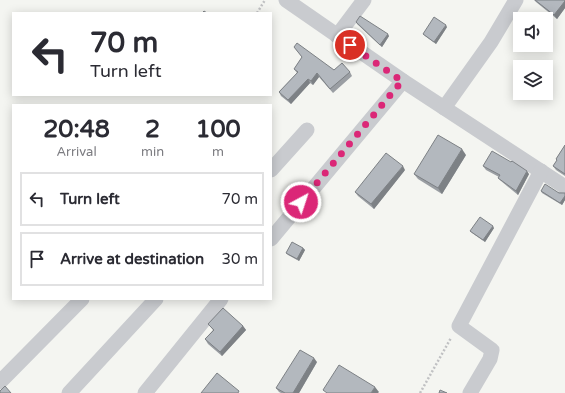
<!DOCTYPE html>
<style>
body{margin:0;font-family:"Varela Round",sans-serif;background:#f2f2f3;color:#2b2b33;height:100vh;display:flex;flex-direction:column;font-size:15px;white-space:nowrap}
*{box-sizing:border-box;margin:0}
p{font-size:13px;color:#7c7c81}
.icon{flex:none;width:22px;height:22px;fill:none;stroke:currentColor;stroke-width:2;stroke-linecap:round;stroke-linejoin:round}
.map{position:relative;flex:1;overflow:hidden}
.details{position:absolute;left:12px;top:104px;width:260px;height:196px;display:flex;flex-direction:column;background:#fff;border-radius:0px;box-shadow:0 2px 10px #0003}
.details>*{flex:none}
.top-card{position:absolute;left:12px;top:12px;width:260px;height:84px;border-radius:0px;box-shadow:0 2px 10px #0003;background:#fff;color:#2b2b33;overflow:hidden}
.tools{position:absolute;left:513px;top:12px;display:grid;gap:8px}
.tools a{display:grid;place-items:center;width:40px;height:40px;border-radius:0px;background:#fff;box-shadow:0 2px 10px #0003;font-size:20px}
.pin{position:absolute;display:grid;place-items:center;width:34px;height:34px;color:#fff;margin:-17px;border:2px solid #fff;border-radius:50%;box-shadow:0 1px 4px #0007}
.me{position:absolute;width:44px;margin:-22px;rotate:40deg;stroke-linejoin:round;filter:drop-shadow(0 0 3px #0008)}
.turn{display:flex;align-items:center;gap:14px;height:84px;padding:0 12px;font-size:18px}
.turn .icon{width:52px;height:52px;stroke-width:2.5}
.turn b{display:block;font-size:28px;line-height:34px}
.eta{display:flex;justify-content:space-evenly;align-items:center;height:68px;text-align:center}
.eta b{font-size:24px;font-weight:800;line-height:28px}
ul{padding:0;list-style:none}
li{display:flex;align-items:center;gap:12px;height:54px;margin:0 8px 6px;padding:0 4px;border:2px solid #e1e1e2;border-radius:0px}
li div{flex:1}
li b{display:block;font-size:15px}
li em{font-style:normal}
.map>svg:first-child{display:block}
</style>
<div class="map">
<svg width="565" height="393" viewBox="0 0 565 393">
<rect width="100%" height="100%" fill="#f4f5f1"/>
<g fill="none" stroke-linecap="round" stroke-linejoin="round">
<!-- path -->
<g stroke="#c0c1c3" stroke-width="2.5" stroke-dasharray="2 2" stroke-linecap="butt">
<path d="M257 13 265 0"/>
<path d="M420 393 451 338"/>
</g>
<!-- minor -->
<g stroke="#c9cbcf" stroke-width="15">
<path d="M286 0 403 81 565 187"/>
<path d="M337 36 364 0"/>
<path d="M444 108 491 42 516 0"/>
<path d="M271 170 307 130"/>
<path d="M271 239 403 81"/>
<path d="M0 382 82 299"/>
<path d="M69 393 156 299"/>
<path d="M145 393 221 299"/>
<path d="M470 393 490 359 492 350 459 326 541 171"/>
</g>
</g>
<!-- wall -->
<g fill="#9a9ea3">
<path d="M534 0H565V8L557 19 536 2Z"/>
<path d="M356 22 389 36 382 47 357 24Z"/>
<path d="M447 27 436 44 425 36 423 34Z"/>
<path d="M294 47 334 70 350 72 352 76 333 93 319 77 313 85 310 83 291 104 281 96 279 92 297 73 294 69 302 57Z"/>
<path d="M565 145V176L556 170 553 166 557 160 556 159Z"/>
<path d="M466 155 442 194 418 179 414 174Z"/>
<path d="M483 166 529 174 518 195 501 181 498 178 499 177 486 170Z"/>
<path d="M405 170 374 209 358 196 355 192Z"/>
<path d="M541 191 565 193V200L562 205 542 193Z"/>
<path d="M494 228 485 242 472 233 470 231Z"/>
<path d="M303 248 305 250 299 261 288 255 286 253Z"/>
<path d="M208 324 243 326 246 330 222 356 208 344 205 339 213 330Z"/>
<path d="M317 362 299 393H281L279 392 276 388Z"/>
</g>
<!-- shaded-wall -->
<g fill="#7d8185">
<path d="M565 1V8L557 19 554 15Z"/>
<path d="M446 25 447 27 436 44 434 42Z"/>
<path d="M388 34 389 36 382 47 380 45Z"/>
<path d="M317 73 319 77 313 85 311 81Z"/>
<path d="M308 79 310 83 291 104 288 100Z"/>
<path d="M462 149 466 155 442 194 438 188Z"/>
<path d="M403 166 405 170 374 209 371 204Z"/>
<path d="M527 171 529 174 518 195 516 191Z"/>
<path d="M565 196V200L562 205 560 203Z"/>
<path d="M493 226 494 228 485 242 483 240Z"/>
<path d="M303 248 305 250 299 261 297 259Z"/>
<path d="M243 326 246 330 222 356 220 352Z"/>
<path d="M314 358 317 362 299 393H293Z"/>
<path d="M375 387 379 392 378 393H371Z"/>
</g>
<!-- building -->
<g fill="#b3b8be" stroke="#7d8185">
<path d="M535 0H565V1L554 15Z"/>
<path d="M204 11 207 13H202Z"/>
<path d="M360 16 388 34 380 45 356 22Z"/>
<path d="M434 17 446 25 434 42 423 34Z"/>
<path d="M297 43 334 70 342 63 350 72 330 89 317 73 311 81 308 79 288 100 279 92 298 72 294 69 302 57 294 47Z"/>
<path d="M438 135 462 149 438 188 414 174Z"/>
<path d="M565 145V174L553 166 557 160 556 159Z"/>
<path d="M492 151 511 162 512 161 527 171 516 191 498 178 500 175 483 166Z"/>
<path d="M386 153 403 166 371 204 355 192Z"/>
<path d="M545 184 559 193H565V196L560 203 541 191Z"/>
<path d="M480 217 493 226 483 240 470 231Z"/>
<path d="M292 242 303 248 297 259 286 253Z"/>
<path d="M223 308 243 326 220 352 205 339 214 330 208 324Z"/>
<path d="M300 350 314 358 293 393H285L276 388Z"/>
<path d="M339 365 375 387 371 393H327L323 390Z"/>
<path d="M217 373 239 391 238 393H201Z"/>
<path d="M5 386 11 393H0V391Z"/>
<path d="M440 390 447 393H439Z"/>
</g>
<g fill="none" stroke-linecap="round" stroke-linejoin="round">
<!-- route -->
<path stroke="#db2777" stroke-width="7" stroke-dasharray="0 12.6" d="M301 202 402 81 350 45"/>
</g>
</svg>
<div class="tools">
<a><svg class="icon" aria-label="sound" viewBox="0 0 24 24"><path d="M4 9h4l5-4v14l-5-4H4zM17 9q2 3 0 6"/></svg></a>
<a><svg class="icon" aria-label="layers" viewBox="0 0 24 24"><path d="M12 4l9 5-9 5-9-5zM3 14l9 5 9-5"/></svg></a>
</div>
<div class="pin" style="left:350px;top:45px;background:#d93025"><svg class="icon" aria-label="arrive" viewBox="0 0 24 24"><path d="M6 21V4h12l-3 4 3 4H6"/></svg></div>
<svg class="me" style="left:301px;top:202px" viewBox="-20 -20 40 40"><circle r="17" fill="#db2777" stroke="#fff" stroke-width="3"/><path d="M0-11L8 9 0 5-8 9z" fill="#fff"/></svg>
<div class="top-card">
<div class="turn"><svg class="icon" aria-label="left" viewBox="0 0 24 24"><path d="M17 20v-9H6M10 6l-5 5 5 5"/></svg><div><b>70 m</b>Turn left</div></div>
</div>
<section class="details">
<div class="eta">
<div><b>20:48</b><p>Arrival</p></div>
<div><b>2</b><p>min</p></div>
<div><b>100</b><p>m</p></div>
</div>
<ul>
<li><svg class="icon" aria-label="left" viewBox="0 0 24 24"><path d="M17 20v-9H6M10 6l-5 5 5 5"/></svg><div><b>Turn left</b></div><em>70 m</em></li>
<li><svg class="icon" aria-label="arrive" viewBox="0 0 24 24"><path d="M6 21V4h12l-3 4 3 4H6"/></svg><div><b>Arrive at destination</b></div><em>30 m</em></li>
</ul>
</section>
</div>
